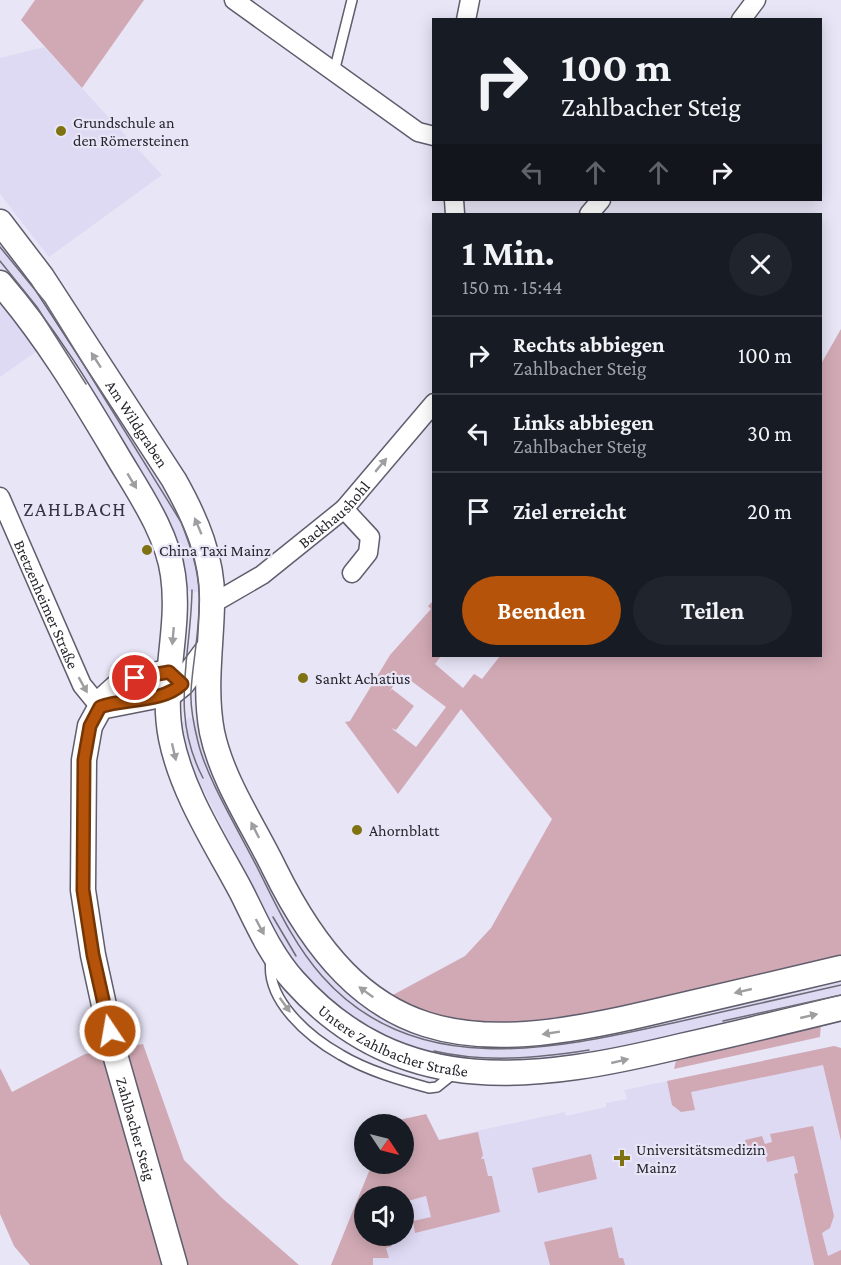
<!DOCTYPE html>
<html lang="de">
<meta charset="utf-8">
<style>
body{margin:0;font-family:"Crimson Pro",serif;background:#20242c;color:#f1f3f6;height:100vh;display:flex;flex-direction:column;font-size:22px;white-space:nowrap}
*{box-sizing:border-box;margin:0}
p{font-size:20px;color:#9ea1a6}
.icon{flex:none;width:33px;height:33px;fill:none;stroke:currentColor;stroke-width:2;stroke-linecap:round;stroke-linejoin:round}
.map{position:relative;flex:1;overflow:hidden}
.side{position:absolute;left:432px;top:213px;width:390px;height:444px;display:flex;flex-direction:column;background:#171b24;border-radius:0px;box-shadow:0 3px 15px #0003}
.side>*{flex:none}
.hud{position:absolute;left:432px;top:18px;width:390px;height:183px;border-radius:0px;box-shadow:0 3px 15px #0003;background:#171b24;color:#f1f3f6;overflow:hidden}
.needle{width:39px;rotate:125deg}
.buttons{position:absolute;left:354px;top:1114px;display:grid;gap:12px}
.buttons a{display:grid;place-items:center;width:60px;height:60px;border-radius:50%;background:#171b24;box-shadow:0 3px 15px #0003;font-size:30px}
.pin{position:absolute;display:grid;place-items:center;width:51px;height:51px;color:#fff;margin:-26px;border:3px solid #fff;border-radius:50%;box-shadow:0 2px 6px #0007}
.me{position:absolute;width:66px;margin:-33px;rotate:348deg;stroke-linejoin:round;filter:drop-shadow(0 0 4px #0008)}
.turn{display:flex;align-items:center;gap:21px;height:126px;padding:0 30px;font-size:27px}
.turn .icon{width:78px;height:78px;stroke-width:2.5}
.turn b{display:block;font-size:42px;line-height:51px}
.lanes{display:flex;align-items:center;height:57px;padding:0 30px;background:#0003;justify-content:center;gap:30px;direction:ltr}
.lanes .off{opacity:.35}
.round{display:grid;place-items:center;flex:none;width:63px;height:63px;border-radius:32px;background:#20242c}
.head{display:flex;align-items:center;justify-content:space-between;height:102px;padding:0 30px}
h1{font-size:36px;font-weight:700;line-height:45px}
.primary-button{display:flex;gap:12px;margin-top:auto;padding:12px 30px}
.primary-button a{flex:1;height:69px;border-radius:36px;background:#b45309;color:#fff;font-size:24px;font-weight:700;line-height:69px;text-align:center}
.primary-button a+a{background:#20242c;color:#f1f3f6}
ul{padding:0;list-style:none}
li{display:flex;align-items:center;gap:18px;height:78px;padding:0 30px;border-top:2px solid #363941}
li div{flex:1}
li b{display:block;font-size:22px}
li em{font-style:normal}
.map>svg:first-child{display:block}
</style>
<div class="map">
<svg width="841" height="1265" viewBox="0 0 841 1265">
<rect width="100%" height="100%" fill="#e8e5f7"/>
<!-- built -->
<g fill="#dfdaf4" fill-rule="evenodd">
<path d="M44 47 162 175 49 257 0 194V58Z"/>
<path d="M0 241 23 267 183 513 195 541 201 591 192 593 186 589 11 280 0 267Z"/>
<path d="M0 301 37 351 0 377Z"/>
<path d="M190 717 199 723 208 758 295 931 330 978 365 1005 383 1016 616 1031 841 981V1000L632 1047 543 1062 453 1060 405 1047 356 1022 300 971 282 946 193 769 180 723Z"/>
<path d="M834 1046 841 1048V1265H331L372 1164H404L439 1141 463 1134 565 1112 566 1116 606 1107V1103L627 1099 624 1090ZM364 1197H404V1236H364Z"/>
</g>
<!-- green -->
<g fill="#d1a9b4" fill-rule="evenodd">
<path d="M35 0H144L82 88 21 20Z"/>
<path d="M841 329V958L606 1011 505 1024H470L429 1014 391 996 465 956 491 928 552 819 461 709 398 794 345 722 350 721 390 655 431 609 428 606 433 601 434 656H441L435 664 463 688 474 674 482 679 500 656H820L821 364ZM402 674 446 707 416 747 391 728 396 730 414 706 392 689 389 692Z"/>
<path d="M821 1023 820 1037 674 1069 677 1056Z"/>
<path d="M143 1044 184 1160 222 1198 299 1265H30L14 1246 0 1214V1068L12 1092 85 1054Z"/>
<path d="M834 1046 841 1048V1141L823 1065 691 1092 695 1110 681 1112 672 1105 667 1081Z"/>
<path d="M426 1114 439 1140 478 1132 483 1155 481 1159H484L488 1176H492L500 1212 415 1233 413 1221 431 1217 426 1196 404 1202V1197H364V1236H389L392 1246 386 1248 389 1258H373V1265H331L372 1164H404V1125H395L399 1120Z"/>
<path d="M813 1126 834 1216 830 1228 822 1233 828 1256 841 1250V1265H814L794 1174 798 1173 794 1156 767 1162 765 1154 748 1156 745 1140 762 1136 765 1144 772 1142 770 1134Z"/>
<path d="M591 1154 597 1179 538 1193 532 1168Z"/>
<path d="M612 1227 619 1258H623L625 1265H550L544 1242Z"/>
</g>
<g fill="none" stroke-linecap="round" stroke-linejoin="round">
<!-- lane casing -->
<g stroke="#605d6d" stroke-width="12">
<g id="lane">
<path d="M334 72 352 0"/>
<path d="M271 960C265 1000 309 1037 341 1055 368 1071 400 1080 429 1088L437 1087 457 1071"/>
</g>
</g>
<!-- street casing -->
<g stroke="#605d6d" stroke-width="21">
<g id="street">
<path d="M234 0 418 132 434 136"/>
<path d="M466 20 470 0"/>
<path d="M741 20 756 0"/>
<path d="M454 200 455 214"/>
<path d="M589 214 601 200"/>
<path id="s1" d="M0 497 82 685 100 707"/>
<path d="M344 509 370 537 368 553 352 573"/>
<path id="s2" d="M212 604 262 575 344 509 434 403"/>
</g>
</g>
<!-- secondary casing -->
<g stroke="#605d6d" stroke-width="27">
<g id="secondary">
<path id="s3" d="M0 222 42 277 174 480C196 519 214 560 212 605 211 649 204 689 212 732 222 780 253 825 274 868 363 1049 467 1056 649 1013 713 998 777 983 841 968"/>
<path id="s4" d="M0 283C45 335 80 393 115 452 137 490 167 531 173 575 181 630 160 684 171 738 182 793 216 844 242 893 257 923 271 956 294 981 402 1102 540 1080 681 1046 735 1034 788 1021 841 1008"/>
<path id="s5" d="M169 672 135 678 116 688 106 697 90 726 84 760 83 890 93 955 114 1051 175 1265"/>
<path d="M100 707 171 693 182 684 208 649"/>
</g>
</g>
<!-- lane -->
<use href="#lane" stroke="#fff" stroke-width="9"/>
<!-- street -->
<use href="#street" stroke="#fff" stroke-width="18"/>
<!-- secondary -->
<use href="#secondary" stroke="#fff" stroke-width="24"/>
<!-- tram -->
<g stroke="#6d6b76" stroke-width="1.5">
<path d="M0 247 45 302 181 522C190 545 198 567 199 592 201 625 193 658 191 691 190 707 194 726 198 742 207 780 242 836 260 873 278 909 295 946 322 976 414 1081 555 1049 673 1023 729 1010 785 998 841 985"/>
<path d="M0 261 37 307 86 384"/>
<path d="M192 590C191 658 169 713 203 778"/>
<path d="M273 917 296 956"/>
<path d="M723 1021 841 995"/>
<path d="M434 1051C485 1063 537 1058 589 1050"/>
</g>
</g>
<!-- one-way arrows -->
<defs><path id="oneway-solid" d="M-6-.8H1V-3.2L6.5 0L1 3.2V.8H-6Z" transform="scale(1.5)"/></defs>
<g fill="#9e9da0">
<use href="#oneway-solid" transform="translate(96 360) rotate(-123)"/>
<use href="#oneway-solid" transform="translate(381 465) rotate(-50)"/>
<use href="#oneway-solid" transform="translate(132 481) rotate(59)"/>
<use href="#oneway-solid" transform="translate(198 526) rotate(-113)"/>
<use href="#oneway-solid" transform="translate(173 636) rotate(95)"/>
<use href="#oneway-solid" transform="translate(83 685) rotate(61)"/>
<use href="#oneway-solid" transform="translate(174 752) rotate(77)"/>
<use href="#oneway-solid" transform="translate(255 830) rotate(-117)"/>
<use href="#oneway-solid" transform="translate(260 927) rotate(62)"/>
<use href="#oneway-solid" transform="translate(743 991) rotate(167)"/>
<use href="#oneway-solid" transform="translate(366 992) rotate(-144)"/>
<use href="#oneway-solid" transform="translate(285 1005) rotate(54)"/>
<use href="#oneway-solid" transform="translate(809 1016) rotate(-13)"/>
<use href="#oneway-solid" transform="translate(551 1033) rotate(171)"/>
<use href="#oneway-solid" transform="translate(620 1061) rotate(-13)"/>
</g>
<g fill="none" stroke-linecap="round" stroke-linejoin="round">
<!-- route casing -->
<g stroke="#753606" stroke-width="15">
<path id="route" d="M110 1031 93 955 83 890 84 760 90 726 100 707C125 698 162 703 182 684L169 672 135 678"/>
</g>
<!-- route -->
<use href="#route" stroke="#b45309" stroke-width="10"/>
</g>
<!-- markers -->
<g fill="#7e7213" stroke="#e8e5f7" stroke-width="2">
<circle cx="61" cy="131" r="6"/>
<circle cx="147" cy="550" r="6"/>
<circle cx="303" cy="678" r="6"/>
<circle cx="357" cy="830" r="6"/>
<path d="M619 1149h6v6h6v6h-6v6h-6v-6h-6v-6h6z"/>
</g>
<g text-anchor="middle" dominant-baseline="central" stroke-width="4.5" stroke-linejoin="round" paint-order="stroke">
<!-- poi labels -->
<g font-size="16" fill="#27262d" stroke="#e8e5f7" text-anchor="start">
<text x="73" y="122">Grundschule an<tspan x="73" dy="18">den Römersteinen</tspan></text>
<text x="159" y="550">China Taxi Mainz</text>
<text x="315" y="678">Sankt Achatius</text>
<text x="369" y="830">Ahornblatt</text>
<text x="636" y="1149">Universitätsmedizin<tspan x="636" dy="18">Mainz</tspan></text>
</g>
<!-- street labels -->
<g font-size="16" fill="#27262d" stroke="#e8e5f7">
<text stroke="none"><textPath href="#s3" startOffset="244">Am Wildgraben</textPath></text>
<text stroke="none"><textPath href="#s2" startOffset="152">Backhaushohl</textPath></text>
<text stroke="none"><textPath href="#s1" startOffset="117">Bretzenheimer Straße</textPath></text>
<text stroke="none"><textPath href="#s4" startOffset="898">Untere Zahlbacher Straße</textPath></text>
<text stroke="none"><textPath href="#s5" startOffset="512">Zahlbacher Steig</textPath></text>
</g>
<!-- quarter labels -->
<g font-size="20" letter-spacing="1.5" fill="#363442" stroke="#e8e5f7">
<text x="75" y="509">ZAHLBACH</text>
</g>
</g>
</svg>
<div class="buttons">
<a><svg class="needle" viewBox="-14 -14 28 28"><path d="M0-13l5 13h-10z" fill="#e53935"/><path d="M0 13l5-13h-10z" fill="#9ea1a6"/></svg></a>
<a><svg class="icon" aria-label="sound" viewBox="0 0 24 24"><path d="M4 9h4l5-4v14l-5-4H4zM17 9q2 3 0 6"/></svg></a>
</div>
<div class="pin" style="left:135px;top:678px;background:#d93025"><svg class="icon" aria-label="arrive" viewBox="0 0 24 24"><path d="M6 21V4h12l-3 4 3 4H6"/></svg></div>
<svg class="me" style="left:110px;top:1031px" viewBox="-20 -20 40 40"><circle r="17" fill="#b45309" stroke="#fff" stroke-width="3"/><path d="M0-11L8 9 0 5-8 9z" fill="#fff"/></svg>
<div class="hud">
<div class="turn"><svg class="icon" aria-label="right" viewBox="0 0 24 24"><path d="M7 20v-9h11M14 6l5 5-5 5"/></svg><div><b>100 m</b>Zahlbacher Steig</div></div>
<div class="lanes"><svg class="icon off" aria-label="left" viewBox="0 0 24 24"><path d="M17 20v-9H6M10 6l-5 5 5 5"/></svg><svg class="icon off" aria-label="ahead" viewBox="0 0 24 24"><path d="M12 20V5M6 11l6-6 6 6"/></svg><svg class="icon off" aria-label="ahead" viewBox="0 0 24 24"><path d="M12 20V5M6 11l6-6 6 6"/></svg><svg class="icon" aria-label="right" viewBox="0 0 24 24"><path d="M7 20v-9h11M14 6l5 5-5 5"/></svg></div>
</div>
<section class="side">
<div class="head"><div><h1>1 Min.</h1><p>150 m · 15:44</p></div><a class="round"><svg class="icon" aria-label="close" viewBox="0 0 24 24"><path d="M6 6l12 12M18 6L6 18"/></svg></a></div>
<ul>
<li><svg class="icon" aria-label="right" viewBox="0 0 24 24"><path d="M7 20v-9h11M14 6l5 5-5 5"/></svg><div><b>Rechts abbiegen</b><p>Zahlbacher Steig</p></div><em>100 m</em></li>
<li><svg class="icon" aria-label="left" viewBox="0 0 24 24"><path d="M17 20v-9H6M10 6l-5 5 5 5"/></svg><div><b>Links abbiegen</b><p>Zahlbacher Steig</p></div><em>30 m</em></li>
<li><svg class="icon" aria-label="arrive" viewBox="0 0 24 24"><path d="M6 21V4h12l-3 4 3 4H6"/></svg><div><b>Ziel erreicht</b></div><em>20 m</em></li>
</ul>
<div class="primary-button"><a>Beenden</a><a>Teilen</a></div>
</section>
</div>
